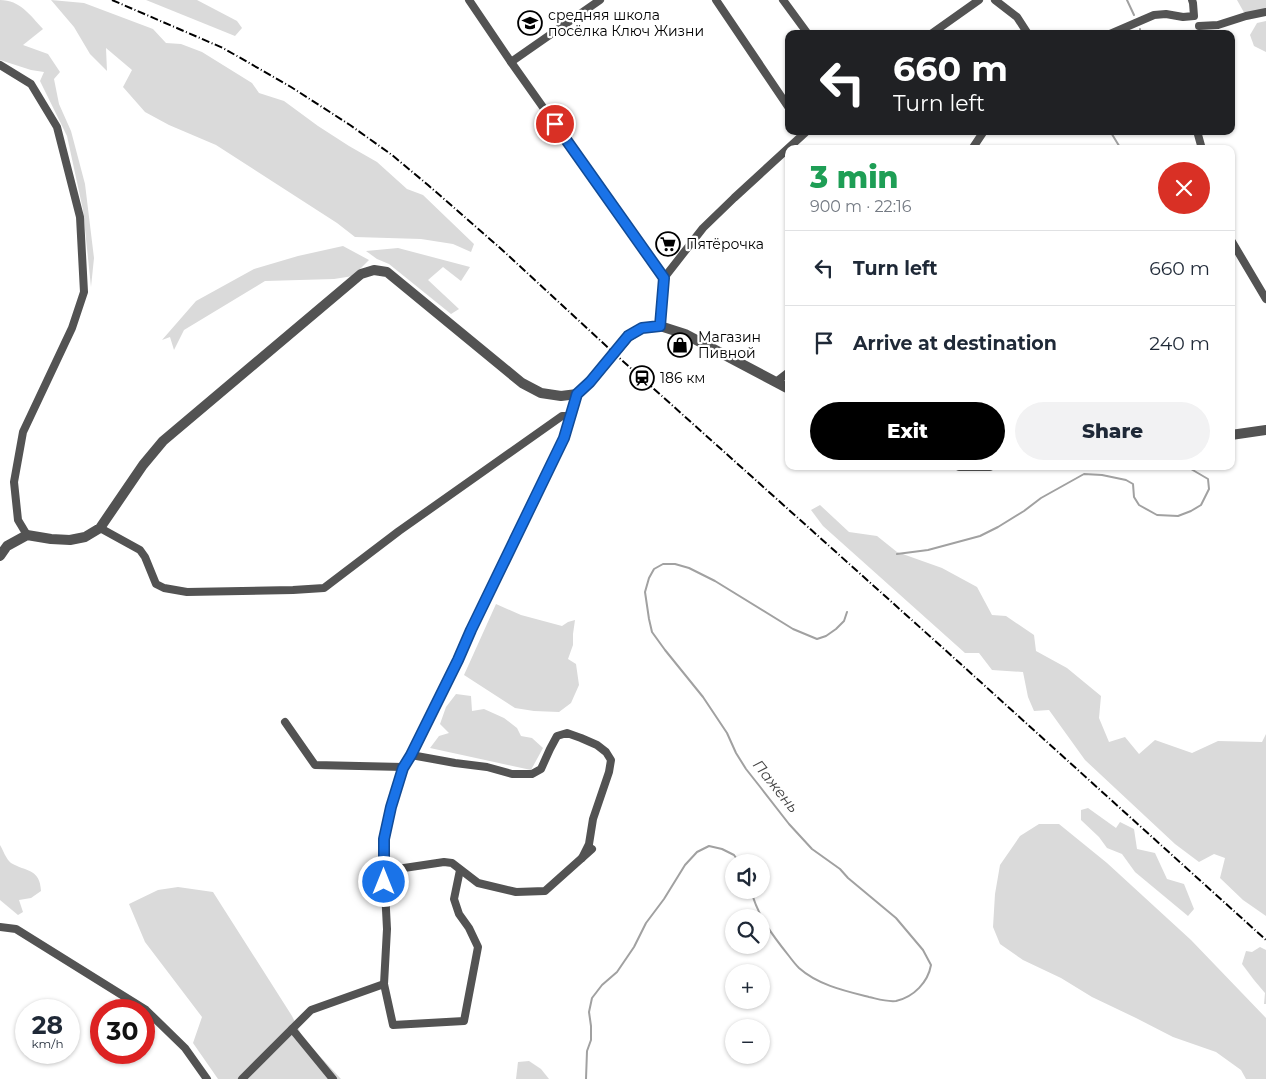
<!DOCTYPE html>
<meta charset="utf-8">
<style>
body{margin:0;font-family:Montserrat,sans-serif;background:#f2f2f3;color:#1f2937;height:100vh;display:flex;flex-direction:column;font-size:19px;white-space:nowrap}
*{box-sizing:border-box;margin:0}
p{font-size:16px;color:#747a83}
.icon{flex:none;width:28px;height:28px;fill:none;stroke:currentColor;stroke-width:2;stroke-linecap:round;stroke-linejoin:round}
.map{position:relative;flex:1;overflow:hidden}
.side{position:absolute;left:785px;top:145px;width:450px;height:325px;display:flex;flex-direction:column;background:#fff;border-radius:10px;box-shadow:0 1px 4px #0004}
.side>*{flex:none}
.banner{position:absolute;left:785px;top:30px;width:450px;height:105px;border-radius:10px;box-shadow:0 1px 4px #0004;background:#202124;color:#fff;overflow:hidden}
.fabs{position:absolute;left:725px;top:854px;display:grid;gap:10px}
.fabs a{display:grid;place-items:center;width:45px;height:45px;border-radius:50%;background:#fff;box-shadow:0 1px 4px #0004;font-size:25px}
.speed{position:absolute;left:15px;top:999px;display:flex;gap:10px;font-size:25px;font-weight:700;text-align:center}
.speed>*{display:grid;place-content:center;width:65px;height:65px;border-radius:50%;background:#fff;box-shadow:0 1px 4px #0004;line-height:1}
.speed small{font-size:12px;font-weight:400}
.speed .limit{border:8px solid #d22;background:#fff;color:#111}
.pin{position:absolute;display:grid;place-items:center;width:42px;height:42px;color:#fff;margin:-21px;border:2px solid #fff;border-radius:50%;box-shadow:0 1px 5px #0007}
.me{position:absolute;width:55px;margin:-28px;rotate:0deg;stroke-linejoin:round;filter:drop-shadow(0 0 4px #0008)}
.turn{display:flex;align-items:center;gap:18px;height:105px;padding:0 25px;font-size:22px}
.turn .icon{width:65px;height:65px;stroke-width:2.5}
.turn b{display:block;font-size:35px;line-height:42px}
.round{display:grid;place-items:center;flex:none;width:52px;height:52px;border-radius:26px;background:#f2f2f3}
.overview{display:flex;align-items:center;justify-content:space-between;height:85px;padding:0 25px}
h1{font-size:30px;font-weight:800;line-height:38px;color:#1e9e55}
.button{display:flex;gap:10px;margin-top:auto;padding:10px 25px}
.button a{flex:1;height:58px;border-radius:30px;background:#000;color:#fff;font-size:20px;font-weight:800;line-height:58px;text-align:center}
.button a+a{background:#f2f2f3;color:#1f2937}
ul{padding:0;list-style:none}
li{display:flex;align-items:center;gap:15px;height:75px;padding:0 25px;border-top:1px solid #e0e1e3}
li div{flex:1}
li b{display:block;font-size:19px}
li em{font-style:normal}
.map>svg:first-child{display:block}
</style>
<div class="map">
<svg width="1266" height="1079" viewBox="0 0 1266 1079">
<rect width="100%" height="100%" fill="#fff"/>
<!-- green -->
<g fill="#dadada">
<path d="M0 0C20 0 30 15 43 29L23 45 48 54 60 72 54 79 59 104 71 131 85 184 94 258 91 287 83 210 67 136 40 81 44 72 31 70 0 60Z"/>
<path d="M51 0 84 3 153 29 166 43 181 44 202 52 252 83 259 93 284 101 318 126 349 146 377 162 407 189 423 195 474 244 471 252 453 244 421 239 355 237 337 223 216 145 169 125 145 112 123 87 132 70 106 48 107 71 90 54 74 27Z"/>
<path d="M146 0H197L237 21 242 28 235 36Z"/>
<path d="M1237 0H1266V12L1246 16Z"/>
<path d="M1266 21V52L1254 46 1250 35 1257 23Z"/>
<path d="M343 246 369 260 353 276 334 279 265 281 184 330 174 350 170 337 162 340 196 301 254 269 298 256Z"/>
<path d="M398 248 470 267 461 281 443 267 428 280 459 309 451 314 389 264 377 259 366 251Z"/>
<path d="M820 505 849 532 877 536 897 552 942 568 977 587 992 615 1006 616 1034 635 1036 651 1067 668 1101 696 1099 718 1109 742 1125 737 1139 754 1155 740 1192 753 1218 741 1262 742 1266 734V916L1243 900 1220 878 1225 858 1214 854 1199 862 1175 844 1085 760 1049 710 1034 711 1028 697 1023 672 992 670 979 653H965L823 526 811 510Z"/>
<path d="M496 604 521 615 562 626 568 622 575 620 573 634V645L568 659 576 664 579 685 571 703 559 712 534 711 515 708 464 675Z"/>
<path d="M456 694 471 696 472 711 484 709 504 718 517 728 521 736 532 738 543 748 531 770 430 748 439 736 449 733 440 724 446 707Z"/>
<path d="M1088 808 1116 828 1120 822 1134 829 1137 849 1155 853 1167 879 1184 884 1194 909 1188 916 1135 872 1122 854 1107 848 1099 837 1081 820V810Z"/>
<path d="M1039 824H1059L1107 863 1191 940 1266 1018V1079H1246L1241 1070 1216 1052 1173 1037 1136 1018 1092 997 1061 978 1023 960 1000 944 993 927 995 894 1000 865 1020 836Z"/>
<path d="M0 845C3 850 6 859 11 863 26 872 40 868 41 891L31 898 19 900 23 912 18 915 0 900Z"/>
<path d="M178 887 213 892 292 1016 303 1038 341 1079H218L193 1043 202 1017 145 942 129 904 158 890Z"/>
<path d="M1260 947 1266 950V1004H1264L1265 993 1254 980 1242 964 1246 951 1252 952Z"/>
<path d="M529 1061 541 1069 549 1079H516L518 1062Z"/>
</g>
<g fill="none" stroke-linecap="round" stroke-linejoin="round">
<!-- stream -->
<g stroke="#a1a1a1" stroke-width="2">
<path d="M1127 0 1134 15"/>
<path d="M1140 29V34"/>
<path d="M1110 131 1121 149"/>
<path d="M897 554 928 550 980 536 998 527 1024 511 1041 498 1084 474 1102 475 1126 480 1133 484 1134 497 1139 505 1157 515 1178 516 1191 511 1201 505 1209 489 1208 479 1191 469 1161 468V466"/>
<path d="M751 890C757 915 773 936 789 956 792 960 795 964 799 968 818 985 845 991 869 997 878 999 886 1002 896 1001 914 997 928 982 931 965L923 950 896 918 848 878 840 869 812 849 789 824 761 788 746 769 736 753 727 733 703 697 665 650 652 632 649 619 645 592 649 578 654 569 663 564H675L689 568 715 581 793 629 817 639 826 636 836 629 844 621 847 612"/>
<path d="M586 1079 587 1051 591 1040V1026L589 1012 592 998 602 985 617 972 634 947 646 923 664 899 685 865 697 852 709 846 722 849 734 855 739 862"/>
</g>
<!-- minor -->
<g stroke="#535353" stroke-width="8">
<path d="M469 0 511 62 664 278 660 326"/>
<path d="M716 0 789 108"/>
<path d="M783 0 808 34"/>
<path d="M995 0 1017 17 1028 34"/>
<path d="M1199 26 1218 25 1246 16 1266 12"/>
<path d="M931 34 979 0"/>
<path d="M1110 34 1154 15 1166 14 1183 17 1194 16 1193 3 1192 0"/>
<path d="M511 62 600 0"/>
<path d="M0 65 31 84 57 127 80 217 84 292 72 328 23 432 14 482 18 520 27 535"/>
<path d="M1197 131 1202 149"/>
<path d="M972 149 984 131"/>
<path d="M1231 240 1266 299"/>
<path d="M664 278 703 228 734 198 807 131"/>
<path d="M776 382 789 372"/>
<path d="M100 528 140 550 145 557 156 584 164 588 187 592 293 590 324 588 399 531 562 416H570"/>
<path d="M285 722 315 765 403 767"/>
<path d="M411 755 455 763 487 767 512 774H532L541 769 550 749 557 736 567 733 581 738 597 745 606 752 611 760 609 772 593 819 589 844 582 858"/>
<path d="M460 870 454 899 459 914 469 928 478 947 464 1021 393 1025 384 984 387 929 384 871 385 839 391 807 403 767 411 755 458 660 471 630 564 437 577 394"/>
<path d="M384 871 444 862 452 863 478 883 516 892 545 891 592 849"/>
<path d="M0 927 16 929 146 1010 185 1048 207 1079"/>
<path d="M292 1029 333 1079"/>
<path d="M242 1079 311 1010 384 984"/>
</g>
<!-- tertiary -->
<g stroke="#535353" stroke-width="10">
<path d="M1231 435 1266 430"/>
<path d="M959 466H990"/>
<path d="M0 556 7 546 27 535 51 539 70 540 85 537 100 528 143 465 163 441 361 274 374 270 387 272 522 383 541 393 561 396 577 394 590 382 628 337 642 328 660 326 685 334 789 389"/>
</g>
<!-- rail -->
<path stroke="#000" stroke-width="2" stroke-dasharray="8 2.5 1 2.5" stroke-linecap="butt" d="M112 0 223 48 291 87 350 125 392 155 428 185 499 247 615 354 943 648 1266 940"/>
</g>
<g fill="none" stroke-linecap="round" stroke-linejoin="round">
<!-- route casing -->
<g stroke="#114b97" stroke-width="12">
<path id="route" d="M384 882V839L391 807 403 768 411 755 458 660 471 630 564 438 577 394 590 382 628 336 642 328 660 326 664 278 555 124"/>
</g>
<!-- route -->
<use href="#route" stroke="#1a73e8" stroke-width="9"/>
</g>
<!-- icons -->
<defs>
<g id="school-ring" transform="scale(1.25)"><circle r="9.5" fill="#fff" stroke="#000" stroke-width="1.5"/><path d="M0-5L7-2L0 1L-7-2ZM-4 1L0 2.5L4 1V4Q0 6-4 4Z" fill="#000"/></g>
<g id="supermarket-ring" transform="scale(1.25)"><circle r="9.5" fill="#fff" stroke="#000" stroke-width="1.5"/><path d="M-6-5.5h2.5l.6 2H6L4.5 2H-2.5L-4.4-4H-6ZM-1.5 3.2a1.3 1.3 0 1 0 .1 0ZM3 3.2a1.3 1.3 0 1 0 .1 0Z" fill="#000"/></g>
<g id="shop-ring" transform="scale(1.25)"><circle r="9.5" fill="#fff" stroke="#000" stroke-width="1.5"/><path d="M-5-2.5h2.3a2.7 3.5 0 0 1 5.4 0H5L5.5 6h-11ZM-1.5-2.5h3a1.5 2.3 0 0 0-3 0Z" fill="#000"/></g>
<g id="station-ring" transform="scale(1.25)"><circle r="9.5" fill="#fff" stroke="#000" stroke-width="1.5"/><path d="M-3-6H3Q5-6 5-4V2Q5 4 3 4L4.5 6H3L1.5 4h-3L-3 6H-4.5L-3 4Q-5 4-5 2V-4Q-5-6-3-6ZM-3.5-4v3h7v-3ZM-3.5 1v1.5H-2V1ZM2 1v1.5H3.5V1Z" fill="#000"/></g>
</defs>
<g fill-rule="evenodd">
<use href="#school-ring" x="530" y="23"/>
<use href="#supermarket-ring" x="668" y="244"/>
<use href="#shop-ring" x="680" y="345"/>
<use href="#station-ring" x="642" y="378"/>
</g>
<g text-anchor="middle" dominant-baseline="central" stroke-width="4.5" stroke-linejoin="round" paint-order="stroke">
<!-- poi labels -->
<g font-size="14" fill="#000" stroke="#fff" text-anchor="start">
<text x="548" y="15">средняя школа<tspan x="548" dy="16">посёлка Ключ Жизни</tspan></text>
<text x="686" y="244">Пятёрочка</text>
<text x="698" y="337">Магазин<tspan x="698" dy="16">Пивной</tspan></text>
<text x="660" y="378">186 км</text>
</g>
<!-- water labels -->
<g font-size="15" font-style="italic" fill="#424242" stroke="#fff">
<text transform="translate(776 786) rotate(51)">Пажень</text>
</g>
</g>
</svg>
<div class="fabs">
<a><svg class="icon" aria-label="sound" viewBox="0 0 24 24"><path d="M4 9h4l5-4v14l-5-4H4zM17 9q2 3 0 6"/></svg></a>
<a><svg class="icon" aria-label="search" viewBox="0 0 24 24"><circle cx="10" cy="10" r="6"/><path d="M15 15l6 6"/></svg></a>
<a>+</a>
<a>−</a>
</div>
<div class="speed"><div>28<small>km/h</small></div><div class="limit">30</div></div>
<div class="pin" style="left:555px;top:124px;background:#d93025"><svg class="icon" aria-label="arrive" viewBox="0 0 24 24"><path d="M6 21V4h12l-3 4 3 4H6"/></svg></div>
<svg class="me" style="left:384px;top:882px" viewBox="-20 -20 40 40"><circle r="17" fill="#1a73e8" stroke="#fff" stroke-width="3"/><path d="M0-11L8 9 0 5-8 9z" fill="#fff"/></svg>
<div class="banner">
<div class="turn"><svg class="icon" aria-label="left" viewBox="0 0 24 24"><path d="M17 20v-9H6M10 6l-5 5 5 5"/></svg><div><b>660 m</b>Turn left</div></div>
</div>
<section class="side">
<div class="overview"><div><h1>3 min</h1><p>900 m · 22:16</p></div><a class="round" style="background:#d93025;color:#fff"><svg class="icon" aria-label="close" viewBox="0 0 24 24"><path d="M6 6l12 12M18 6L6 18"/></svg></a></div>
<ul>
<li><svg class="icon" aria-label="left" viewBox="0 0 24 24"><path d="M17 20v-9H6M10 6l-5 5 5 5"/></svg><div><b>Turn left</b></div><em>660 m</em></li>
<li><svg class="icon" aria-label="arrive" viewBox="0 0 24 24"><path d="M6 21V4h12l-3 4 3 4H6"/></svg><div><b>Arrive at destination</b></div><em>240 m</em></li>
</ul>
<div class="button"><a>Exit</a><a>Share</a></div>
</section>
</div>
